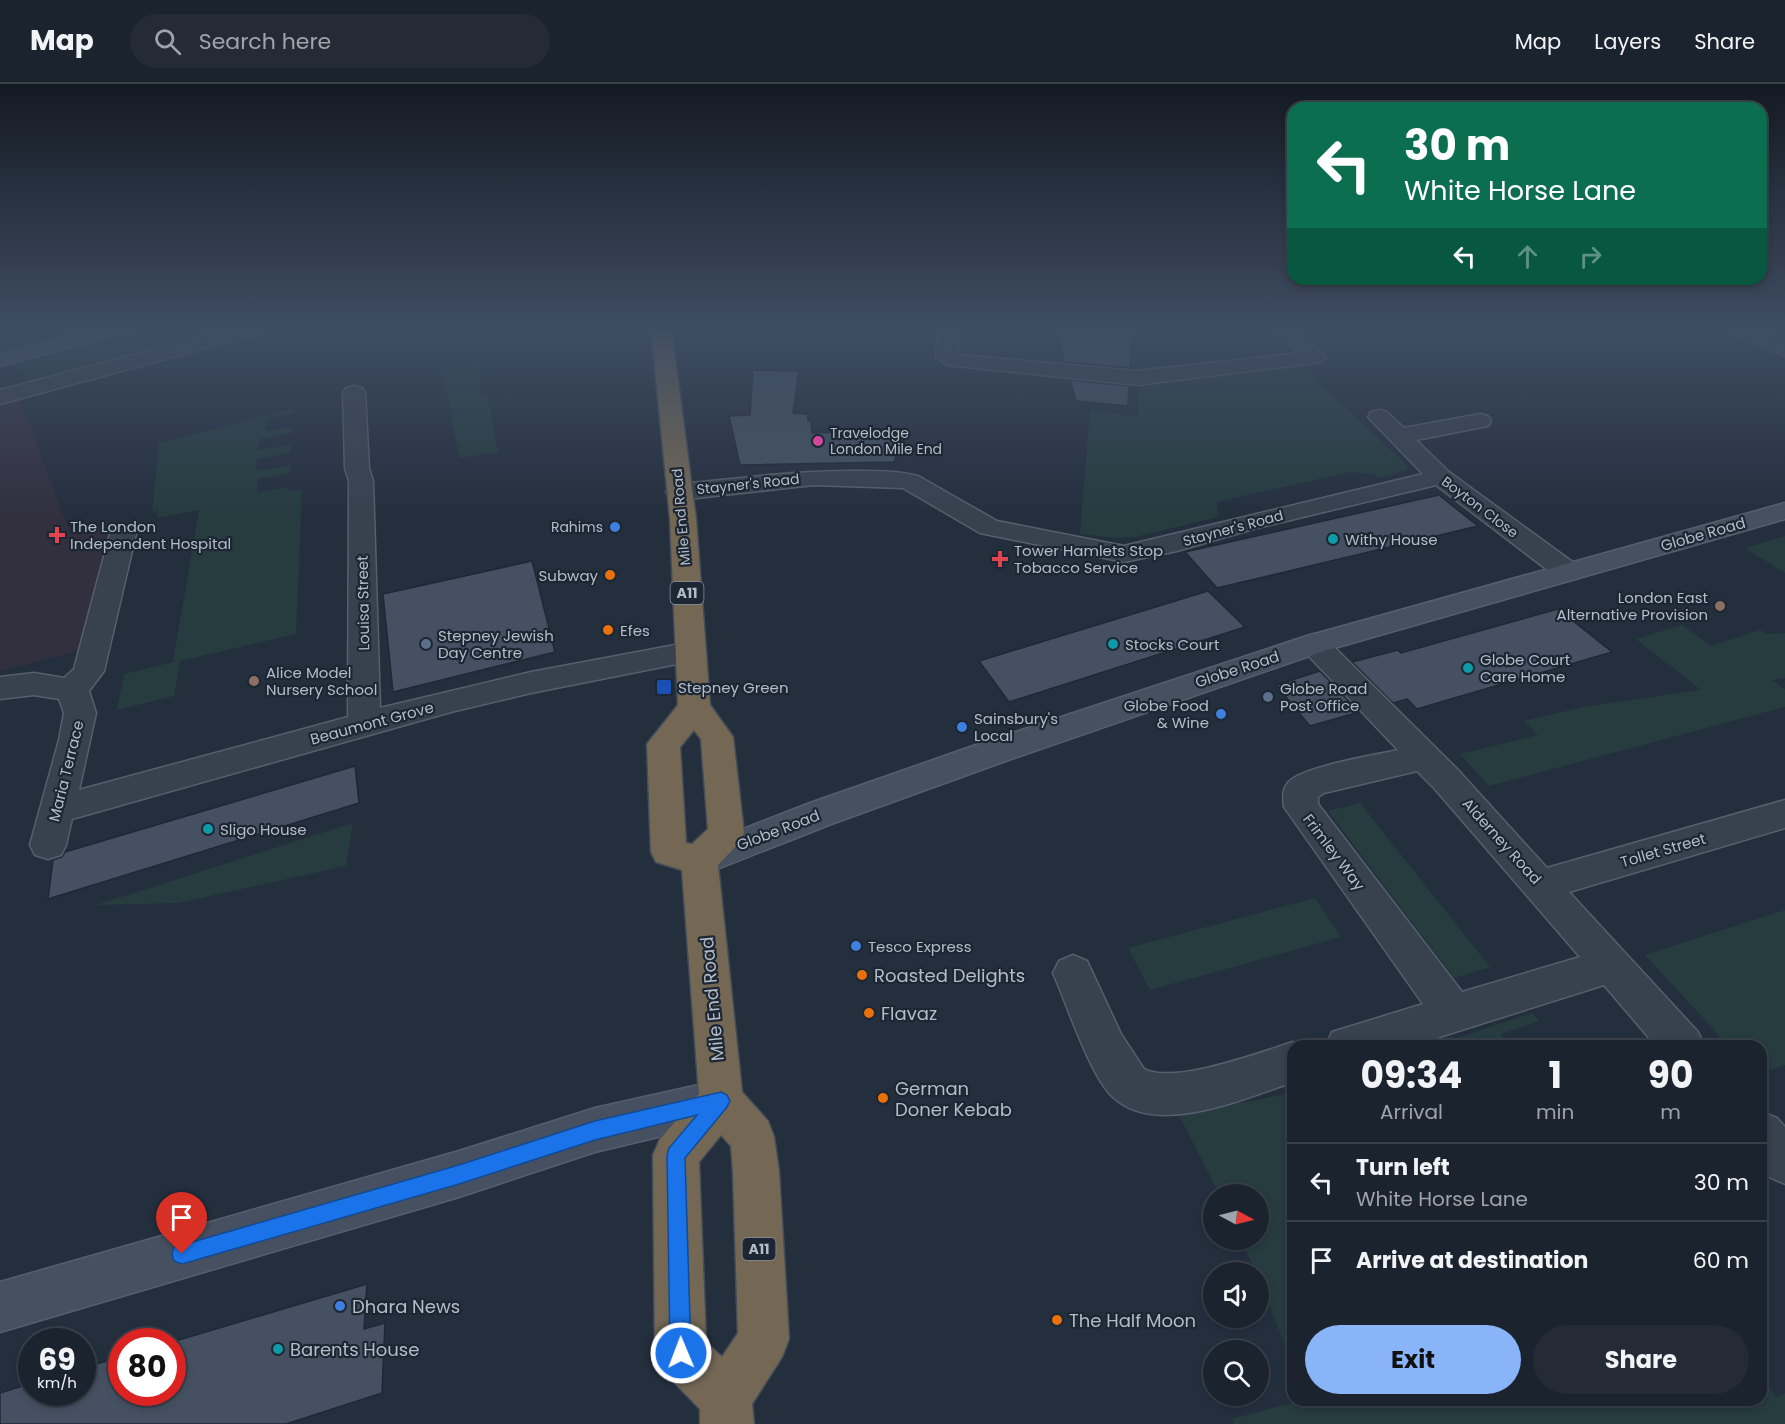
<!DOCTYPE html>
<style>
body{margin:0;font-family:Poppins,sans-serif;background:#242b36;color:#f1f3f6;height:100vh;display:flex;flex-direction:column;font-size:22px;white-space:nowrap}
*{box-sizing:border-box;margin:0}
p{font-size:20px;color:#a0a4aa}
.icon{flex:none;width:33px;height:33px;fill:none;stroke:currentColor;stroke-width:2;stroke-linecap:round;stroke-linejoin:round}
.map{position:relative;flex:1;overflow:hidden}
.drawer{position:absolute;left:1287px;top:956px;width:480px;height:366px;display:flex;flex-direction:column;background:#1b232e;border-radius:18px;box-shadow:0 3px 9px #0003,0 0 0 2px #39404a}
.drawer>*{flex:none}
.hud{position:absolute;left:1287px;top:18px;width:480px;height:183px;border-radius:18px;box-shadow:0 3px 9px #0003,0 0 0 2px #39404a;background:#0b6e4f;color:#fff;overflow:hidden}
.needle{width:39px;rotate:97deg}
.tools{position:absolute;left:1203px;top:1100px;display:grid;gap:12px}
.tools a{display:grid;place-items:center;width:66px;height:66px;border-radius:50%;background:#1b232e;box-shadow:0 3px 9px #0003,0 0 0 2px #39404a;font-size:30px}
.speed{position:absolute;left:18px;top:1244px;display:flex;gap:12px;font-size:30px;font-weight:700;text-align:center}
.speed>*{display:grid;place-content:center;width:78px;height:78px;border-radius:50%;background:#1b232e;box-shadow:0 3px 9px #0003,0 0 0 2px #39404a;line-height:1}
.speed small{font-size:15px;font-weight:400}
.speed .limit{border:9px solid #d22;background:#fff;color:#111}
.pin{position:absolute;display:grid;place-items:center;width:51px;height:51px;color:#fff;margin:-62px -26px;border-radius:50% 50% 50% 0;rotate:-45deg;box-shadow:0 0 6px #0007}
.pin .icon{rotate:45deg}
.me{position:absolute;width:66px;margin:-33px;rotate:359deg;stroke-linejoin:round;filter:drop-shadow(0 0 4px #0008)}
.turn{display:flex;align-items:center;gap:21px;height:126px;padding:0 18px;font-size:27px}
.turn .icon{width:78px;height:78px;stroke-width:2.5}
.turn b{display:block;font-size:42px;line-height:51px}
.lanes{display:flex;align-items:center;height:57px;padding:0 18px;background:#0003;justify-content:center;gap:30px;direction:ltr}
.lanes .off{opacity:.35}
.eta{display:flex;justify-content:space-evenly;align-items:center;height:102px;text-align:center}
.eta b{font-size:36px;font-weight:700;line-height:42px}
.action{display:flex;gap:12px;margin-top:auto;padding:12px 18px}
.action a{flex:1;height:69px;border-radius:36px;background:#8ab4f8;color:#111;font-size:24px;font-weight:700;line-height:69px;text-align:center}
.action a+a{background:#242b36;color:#f1f3f6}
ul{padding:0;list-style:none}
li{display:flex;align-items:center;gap:18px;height:78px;padding:0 18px;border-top:2px solid #39404a}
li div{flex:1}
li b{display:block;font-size:22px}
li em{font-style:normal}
header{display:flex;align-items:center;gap:36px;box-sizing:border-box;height:84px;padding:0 30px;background:#1b232e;border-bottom:2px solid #39404a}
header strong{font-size:28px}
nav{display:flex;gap:33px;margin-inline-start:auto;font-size:21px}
.search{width:420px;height:54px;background:#242b36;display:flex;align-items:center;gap:15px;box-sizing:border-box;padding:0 21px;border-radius:33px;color:#a0a4aa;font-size:22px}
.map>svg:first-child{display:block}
</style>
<header>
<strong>Map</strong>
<div class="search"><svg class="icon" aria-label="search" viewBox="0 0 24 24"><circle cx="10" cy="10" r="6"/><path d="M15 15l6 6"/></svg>Search here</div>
<nav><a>Map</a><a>Layers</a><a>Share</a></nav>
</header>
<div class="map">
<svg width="1785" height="1340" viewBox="0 0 1785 1340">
<rect width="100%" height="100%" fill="#242f3e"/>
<!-- medical -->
<path fill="#32303f" d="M20 315 70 450 117 437 89 564 0 587V320Z"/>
<!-- green -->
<g fill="#263c3f">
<path d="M152 243H246L37 298 27 297 21 282 29 277Z"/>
<path d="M480 280 481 308 482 311 487 310 498 368 459 374 444 288Z"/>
<path d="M1300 282 1405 379 1408 386 1379 394 1374 390 1350 388 1217 418 1218 433 1135 453 1117 454 1080 450 1090 326 1138 333 1139 301Z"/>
<path d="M294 324 293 330 266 335 265 347 292 343V349L260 355 258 366 291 361V369L257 375 256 387 290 381 289 389 258 395 257 409 289 403 288 407 302 405 296 550 180 577 174 612 117 626 124 590 173 578 199 426 157 434 159 427 152 428 159 359Z"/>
<path d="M1785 452V489L1745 464Z"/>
<path d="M1682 541 1711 562 1760 546 1767 550 1785 549V594L1772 596 1785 605V623L1489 702 1460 670 1538 651 1524 637 1583 623 1701 606 1636 555Z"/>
<path d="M1360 719 1490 883 1454 894 1328 727Z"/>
<path d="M353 739 346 782 178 819 96 821Z"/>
<path d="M1315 814 1341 853 1150 906 1128 864Z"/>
<path d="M1785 826V981L1761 989V962L1728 961 1645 871Z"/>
<path d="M1532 929 1539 937 1501 950 1510 961H1437Z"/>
<path d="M1293 1009V1282L1259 1195 1258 1188H1256L1240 1155H1258V1110H1219L1180 1033 1181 1030Z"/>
<path d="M1761 1293 1776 1313 1785 1309V1340H1234L1232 1335 1303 1316H1761Z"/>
</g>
<!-- building -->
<g fill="#455162" stroke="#1f2835" stroke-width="1.5">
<path d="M1055 243H1132L1130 284 1065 278Z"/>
<path d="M753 286 799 287 793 329 808 330V337H811L812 349 905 346 894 378 740 381 729 332 750 331Z"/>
<path d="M1070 296 1129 302 1128 322 1076 317Z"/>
<path d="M1439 411 1478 442 1217 504 1185 468Z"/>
<path d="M532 477 555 568 393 608 383 510Z"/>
<path d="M1208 507 1245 543 1009 618 979 577Z"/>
<path d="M1558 525 1612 568 1417 625 1407 615 1393 619 1352 578 1398 566 1401 569Z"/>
<path d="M1320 587 1359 628 1310 642 1276 601Z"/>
<path d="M355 682 359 719 48 815 53 776 62 773 65 768Z"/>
<path d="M367 1200 364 1245 385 1239 382 1309 286 1340H0V1309L32 1299V1308H82V1284L122 1273V1308H172V1258Z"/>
</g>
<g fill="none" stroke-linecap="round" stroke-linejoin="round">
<!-- street casing -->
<g stroke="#565f6c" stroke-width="3">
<g id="street">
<path d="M240 243H272L269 247 0 320V306Z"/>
<path d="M938 243H958V270L960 271 1137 287 1298 269 1272 243H1293L1326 273 1322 277 1315 279 1137 301 948 281 936 273Z"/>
<path d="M1725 243H1751L1785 258V272L1728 247Z"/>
<path d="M354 302 362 304 365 309 369 384 373 397 380 624 531 588 691 558 702 561 706 568 702 575 531 609 451 628 72 735 66 761 61 771 48 775 35 771 30 761 59 656 64 629 59 615 34 611 0 615V593L34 589 64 594 74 585 110 450 114 444 123 442 132 444 136 450 104 587 89 607 96 629 79 706 348 633 349 397 345 384 343 309 346 304Z"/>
<path d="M1379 326 1387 328 1404 344 1480 330 1488 332 1491 337 1488 342 1416 356 1449 388 1578 482 1582 488 1578 494 1568 497 1558 494 1436 401 1257 444 1177 467 1124 478 980 449 903 404 814 401 679 416 670 413 666 408 670 403 679 400C736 395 792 387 849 387 872 387 895 386 918 392L997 437 1124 462 1423 390 1368 333 1371 328Z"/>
<path d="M1314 550 1324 553 1458 686 1547 784 1785 716V744L1569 808 1698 948 1704 962H1656L1604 901 1411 962H1326L1332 948 1423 920 1284 723C1283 715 1282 707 1287 700 1298 683 1376 671 1398 666L1304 567 1299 560 1304 553ZM1417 687 1434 704 1580 873 1462 908 1318 720V713L1324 709Z"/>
<path d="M1073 871 1087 877 1121 950 1144 985C1174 1001 1261 968 1293 958L1302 962H1293V998C1246 1014 1155 1054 1113 1013 1090 992 1067 920 1053 889L1059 877Z"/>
<path d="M1761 1028 1777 1034 1785 1043V1100L1769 1093 1761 1084Z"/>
</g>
</g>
<!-- secondary casing -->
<g stroke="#565f6c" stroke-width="3">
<g id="secondary">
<path d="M103 243H135L132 247 0 282V270Z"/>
<path d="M1785 419V435L1324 567 1000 679 834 739 699 792 686 787 681 777 686 767 810 719 976 661 1304 553Z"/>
<path d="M721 996 736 1002 743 1017 736 1032 721 1038 595 1068 459 1113 0 1248V1198L459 1067 595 1024Z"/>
</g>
</g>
<!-- highway casing -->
<g stroke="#434c59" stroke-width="3">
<path id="highway" d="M651 243H671L696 435 710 621 733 653 744 749 739 759 718 781 742 1008 768 1037 774 1053 779 1088 789 1255 782 1273 752 1320 754 1340H700V1325L663 1287 655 1269 653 1071 660 1055 699 1010 682 786 656 778 651 768 647 660 678 621 670 435ZM694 646 701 655 708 745 692 760 686 759 680 663ZM721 1051 731 1062 733 1088 738 1249 722 1273 706 1258 699 1078Z"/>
</g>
<!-- street -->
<use href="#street" fill="#38414e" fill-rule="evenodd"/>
<!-- secondary -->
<use href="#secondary" fill="#465061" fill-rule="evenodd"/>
<!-- highway -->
<use href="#highway" fill="#746855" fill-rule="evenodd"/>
</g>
<!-- sky -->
<linearGradient id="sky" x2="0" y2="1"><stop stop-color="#141a22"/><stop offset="0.57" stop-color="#3f4d63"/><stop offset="1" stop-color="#3f4d63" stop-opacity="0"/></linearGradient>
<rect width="1785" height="430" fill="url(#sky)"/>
<!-- route -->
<path fill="#1a73e8" stroke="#114b97" stroke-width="1.5" d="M721 1008 727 1011 730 1017 727 1023 685 1074 691 1269 688 1276 681 1280 673 1276 670 1269 667 1071 669 1064 697 1031 595 1056 459 1100 182 1180 174 1177 172 1170 174 1163 182 1161 459 1081 595 1037Z"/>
<!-- markers -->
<circle fill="#d1479c" stroke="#1d2633" stroke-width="2" cx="818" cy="357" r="6"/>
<g fill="#3f7fe0" stroke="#1d2633" stroke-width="2">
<circle cx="615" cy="443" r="6"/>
<circle cx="1221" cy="630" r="6"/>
<circle cx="962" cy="643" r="6"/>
<circle cx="856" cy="862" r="6"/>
<circle cx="340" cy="1222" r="6"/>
</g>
<g fill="#e0444e" stroke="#1d2633" stroke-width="2">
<path d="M54 442h6v6h6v6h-6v6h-6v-6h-6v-6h6z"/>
<path d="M997 466h6v6h6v6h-6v6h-6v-6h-6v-6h6z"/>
</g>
<g fill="#0f9aa8" stroke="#1d2633" stroke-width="2">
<circle cx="1333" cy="455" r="6"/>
<circle cx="1113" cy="560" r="6"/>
<circle cx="1468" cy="584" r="6"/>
<circle cx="208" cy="745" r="6"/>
<circle cx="278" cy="1265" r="6"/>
</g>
<g fill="#e8710a" stroke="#1d2633" stroke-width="2">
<circle cx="610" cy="491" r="6"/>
<circle cx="608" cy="546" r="6"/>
<circle cx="862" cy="891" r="6"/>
<circle cx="869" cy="929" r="6"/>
<circle cx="883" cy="1014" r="6"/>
<circle cx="1057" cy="1236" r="6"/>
</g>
<g fill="#8d6e63" stroke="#1d2633" stroke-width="2">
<circle cx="1720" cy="522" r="6"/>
<circle cx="254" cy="597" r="6"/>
</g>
<g fill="#5c6f8a" stroke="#1d2633" stroke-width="2">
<circle cx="426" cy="560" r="6"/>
<circle cx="1268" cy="613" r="6"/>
</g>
<rect fill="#1a4fb4" stroke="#1d2633" stroke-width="2" x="656" y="595" width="16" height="16" rx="3"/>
<g text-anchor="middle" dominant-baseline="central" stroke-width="4.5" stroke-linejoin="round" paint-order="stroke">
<!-- far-poi labels -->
<g font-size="14" fill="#b4bcc9" stroke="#1d2633" text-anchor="start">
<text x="830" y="349">Travelodge<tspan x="830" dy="16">London Mile End</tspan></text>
<text x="603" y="443" text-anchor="end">Rahims</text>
</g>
<!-- far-street labels -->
<g font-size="14" fill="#b4bcc9" stroke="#1d2633">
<text transform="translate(748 400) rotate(-6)">Stayner's Road</text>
<text transform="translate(1480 423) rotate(37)">Boyton Close</text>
<text transform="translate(681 433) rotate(-95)">Mile End Road</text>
<text transform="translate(1233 444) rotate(-15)">Stayner's Road</text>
</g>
<!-- shield labels -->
<g fill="#1d2633" stroke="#878f9c" stroke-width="1.5">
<rect x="670.5" y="498" width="33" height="22" rx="4.5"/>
<rect x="742.5" y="1154" width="33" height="22" rx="4.5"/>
</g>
<g font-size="14" font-weight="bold" fill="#b4bcc9">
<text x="687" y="509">A11</text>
<text x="759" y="1165">A11</text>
</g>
<!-- poi labels -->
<g font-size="15" fill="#b4bcc9" stroke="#1d2633" text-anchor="start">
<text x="70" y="442">The London<tspan x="70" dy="17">Independent Hospital</tspan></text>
<text x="1345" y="455">Withy House</text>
<text x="1014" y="466">Tower Hamlets Stop<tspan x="1014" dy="17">Tobacco Service</tspan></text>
<text x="598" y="491" text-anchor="end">Subway</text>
<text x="1708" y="513" text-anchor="end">London East<tspan x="1708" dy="17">Alternative Provision</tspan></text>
<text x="620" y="546">Efes</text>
<text x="438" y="551">Stepney Jewish<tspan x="438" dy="17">Day Centre</tspan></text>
<text x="1125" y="560">Stocks Court</text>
<text x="1480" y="575">Globe Court<tspan x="1480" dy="17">Care Home</tspan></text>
<text x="266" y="588">Alice Model<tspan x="266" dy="17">Nursery School</tspan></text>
<text x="678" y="603">Stepney Green</text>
<text x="1280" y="604">Globe Road<tspan x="1280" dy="17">Post Office</tspan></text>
<text x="1209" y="621" text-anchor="end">Globe Food<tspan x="1209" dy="17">&amp; Wine</tspan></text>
<text x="974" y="634">Sainsbury's<tspan x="974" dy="17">Local</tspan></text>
<text x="220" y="745">Sligo House</text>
<text x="868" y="862">Tesco Express</text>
</g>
<!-- street labels -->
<g font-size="15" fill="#b4bcc9" stroke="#1d2633">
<text transform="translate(1703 450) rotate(-16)">Globe Road</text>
<text transform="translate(363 519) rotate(-91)">Louisa Street</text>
<text transform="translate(1237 585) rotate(-18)">Globe Road</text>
<text transform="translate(372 639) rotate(-15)">Beaumont Grove</text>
<text transform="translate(66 687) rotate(-76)">Maria Terrace</text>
<text transform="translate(778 746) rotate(-21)">Globe Road</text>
<text transform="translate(1502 757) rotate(48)">Alderney Road</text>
<text transform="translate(1663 766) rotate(-16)">Tollet Street</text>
<text transform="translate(1334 768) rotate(53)">Frimley Way</text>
</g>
<!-- near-poi labels -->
<g font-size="18" fill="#b4bcc9" stroke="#1d2633" text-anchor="start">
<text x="874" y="891">Roasted Delights</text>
<text x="881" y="929">Flavaz</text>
<text x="895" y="1004">German<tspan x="895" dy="21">Doner Kebab</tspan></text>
<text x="352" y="1222">Dhara News</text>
<text x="1069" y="1236">The Half Moon</text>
<text x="290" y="1265">Barents House</text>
</g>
<!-- near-street labels -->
<g font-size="18" fill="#b4bcc9" stroke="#1d2633">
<text transform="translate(712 915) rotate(-95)">Mile End Road</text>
</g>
</g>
</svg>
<div class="tools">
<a><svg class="needle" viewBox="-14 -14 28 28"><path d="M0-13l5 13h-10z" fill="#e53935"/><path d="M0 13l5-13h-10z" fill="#a0a4aa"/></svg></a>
<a><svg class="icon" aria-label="sound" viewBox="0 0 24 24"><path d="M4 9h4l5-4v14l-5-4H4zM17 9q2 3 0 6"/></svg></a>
<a><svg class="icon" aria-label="search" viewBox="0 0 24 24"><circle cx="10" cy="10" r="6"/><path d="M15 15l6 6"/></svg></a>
</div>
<div class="speed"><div>69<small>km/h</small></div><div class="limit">80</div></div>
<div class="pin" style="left:182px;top:1170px;background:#d93025"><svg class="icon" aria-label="arrive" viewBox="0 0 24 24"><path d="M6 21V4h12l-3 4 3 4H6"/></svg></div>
<svg class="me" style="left:681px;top:1269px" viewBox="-20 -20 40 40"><circle r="17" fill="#1a73e8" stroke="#fff" stroke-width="3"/><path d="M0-11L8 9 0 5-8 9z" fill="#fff"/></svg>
<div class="hud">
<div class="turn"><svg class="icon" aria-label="left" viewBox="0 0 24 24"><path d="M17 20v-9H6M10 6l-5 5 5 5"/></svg><div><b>30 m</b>White Horse Lane</div></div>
<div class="lanes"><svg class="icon" aria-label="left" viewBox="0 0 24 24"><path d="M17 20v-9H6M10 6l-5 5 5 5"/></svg><svg class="icon off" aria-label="ahead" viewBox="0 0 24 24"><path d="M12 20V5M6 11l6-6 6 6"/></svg><svg class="icon off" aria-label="right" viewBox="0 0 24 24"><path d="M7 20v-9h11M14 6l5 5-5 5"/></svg></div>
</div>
<section class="drawer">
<div class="eta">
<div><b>09:34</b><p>Arrival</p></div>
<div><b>1</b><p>min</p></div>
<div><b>90</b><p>m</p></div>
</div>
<ul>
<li><svg class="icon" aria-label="left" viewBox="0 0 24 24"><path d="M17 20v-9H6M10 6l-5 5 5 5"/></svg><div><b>Turn left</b><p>White Horse Lane</p></div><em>30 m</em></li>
<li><svg class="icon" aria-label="arrive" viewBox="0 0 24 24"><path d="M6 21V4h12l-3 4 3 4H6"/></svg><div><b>Arrive at destination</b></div><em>60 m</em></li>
</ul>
<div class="action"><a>Exit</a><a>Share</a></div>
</section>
</div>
